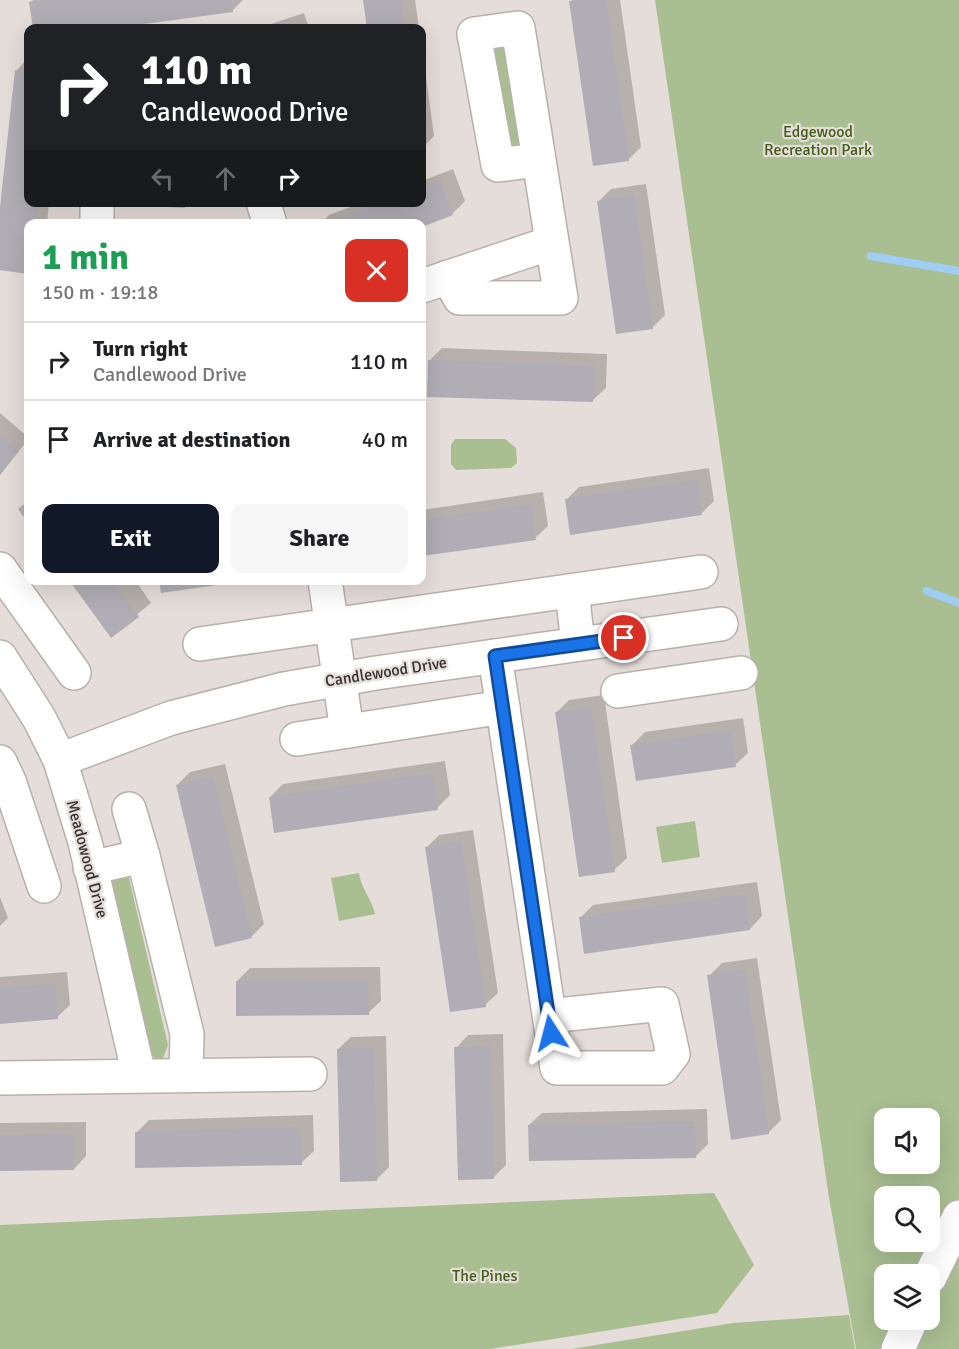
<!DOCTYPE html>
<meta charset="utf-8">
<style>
body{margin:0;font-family:Signika,sans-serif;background:#f6f6f6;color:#202124;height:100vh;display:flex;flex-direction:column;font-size:22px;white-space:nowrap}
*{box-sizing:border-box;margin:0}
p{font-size:20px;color:#757577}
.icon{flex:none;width:33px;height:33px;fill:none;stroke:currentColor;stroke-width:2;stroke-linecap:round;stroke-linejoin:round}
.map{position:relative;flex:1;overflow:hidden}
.details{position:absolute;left:24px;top:219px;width:402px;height:366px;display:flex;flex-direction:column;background:#fff;border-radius:12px;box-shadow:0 6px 24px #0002}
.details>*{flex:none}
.banner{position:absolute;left:24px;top:24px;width:402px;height:183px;border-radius:12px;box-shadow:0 6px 24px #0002;background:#202124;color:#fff;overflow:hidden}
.controls{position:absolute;left:874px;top:1108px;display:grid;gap:12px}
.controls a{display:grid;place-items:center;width:66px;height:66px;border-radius:12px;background:#fff;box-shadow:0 6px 24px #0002;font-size:30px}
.pin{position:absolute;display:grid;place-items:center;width:51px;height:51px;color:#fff;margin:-26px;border:3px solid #fff;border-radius:50%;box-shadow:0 2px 6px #0007}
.me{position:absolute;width:66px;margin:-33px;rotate:351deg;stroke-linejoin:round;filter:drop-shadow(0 0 4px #0008)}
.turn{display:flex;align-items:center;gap:21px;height:126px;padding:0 18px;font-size:27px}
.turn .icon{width:78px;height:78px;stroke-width:2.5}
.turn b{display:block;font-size:42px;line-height:51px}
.lanes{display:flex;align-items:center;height:57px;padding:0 18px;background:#0003;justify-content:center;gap:30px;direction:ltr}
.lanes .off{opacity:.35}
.round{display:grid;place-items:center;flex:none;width:63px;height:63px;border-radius:12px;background:#f6f6f6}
.headline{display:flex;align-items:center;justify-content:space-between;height:102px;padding:0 18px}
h1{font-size:36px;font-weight:700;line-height:45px;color:#1e9e55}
.primary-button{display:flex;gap:12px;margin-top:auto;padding:12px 18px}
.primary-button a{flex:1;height:69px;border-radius:12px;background:#111827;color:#fff;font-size:24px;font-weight:700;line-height:69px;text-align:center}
.primary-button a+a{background:#f6f6f6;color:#202124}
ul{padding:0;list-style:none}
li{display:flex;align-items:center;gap:18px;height:78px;padding:0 18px;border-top:2px solid #e0e0e0}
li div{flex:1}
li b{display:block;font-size:22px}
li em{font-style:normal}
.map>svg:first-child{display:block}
</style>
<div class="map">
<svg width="959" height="1349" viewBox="0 0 959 1349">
<rect width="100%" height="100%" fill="#e5ddd9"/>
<!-- green -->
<g fill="#a9be91" fill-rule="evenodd">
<path d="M655 0H959V1349H856L829 1198ZM885 1119H930V1164H885ZM885 1197H930V1242H885ZM885 1275H930V1320H885Z"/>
<path d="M497 43 505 47 519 139 518 145 506 148 492 45Z"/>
<path d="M455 439H505L516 448 517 463 511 468 456 470 451 464V445Z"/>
<path d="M695 821 700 857 662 863 656 827Z"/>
<path d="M359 873C361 889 372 899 375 914L339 921 331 878Z"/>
<path d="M123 874 129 878 168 1045 163 1058 157 1060 149 1052 109 885 110 878Z"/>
<path d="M714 1193 754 1265 717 1313 490 1349H0V1225Z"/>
<path d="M849 1315 855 1349H571L733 1323Z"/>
</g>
<!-- shadow -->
<g fill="#0003">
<path d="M33 0H243L232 11 104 28H35L31 2Z"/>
<path d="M365 0H415L419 28H369Z"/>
<path d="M573 0H620L641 147 628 160 571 2Z"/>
<path d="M304 13 309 28H267L271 24Z"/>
<path d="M422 46 434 136 422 148Z"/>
<path d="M28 58V202H49L47 224H28V272L0 269V221L16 71Z"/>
<path d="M453 169 465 201 452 214 422 225 320 224 329 215 363 202H422V181Z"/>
<path d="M646 184 665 315 652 328 598 202 611 189Z"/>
<path d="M28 307V344H25L26 310Z"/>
<path d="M442 348 607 354 606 388 593 400 430 360Z"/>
<path d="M0 413 28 437V440L0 474Z"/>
<path d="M709 468 714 501 701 514 566 500 579 487Z"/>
<path d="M543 492 548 526 535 538 422 555V510Z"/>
<path d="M71 580H135L151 603 111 636Z"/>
<path d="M604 695 627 858 614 870 557 712 569 700Z"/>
<path d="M743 718 748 753 735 765 632 745 645 732Z"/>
<path d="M445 761 450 795 437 808 270 797 283 784Z"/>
<path d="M225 764 264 924 251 937 177 785 190 772Z"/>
<path d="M473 830 498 993 485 1005 426 848 439 835Z"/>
<path d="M757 882 762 916 750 929 580 918 593 905Z"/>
<path d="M0 897 8 918 0 926Z"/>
<path d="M757 958 781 1120 768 1133 709 976 722 963Z"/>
<path d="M380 967 381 1001 368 1013 237 981 250 968Z"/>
<path d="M67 972 70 1005 57 1017 0 1022V977Z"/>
<path d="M503 1034 506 1165 494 1177 456 1048 468 1035Z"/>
<path d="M386 1036 389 1167 376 1180 338 1049 351 1037Z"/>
<path d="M707 1109 708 1144 695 1157 529 1125 542 1113Z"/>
<path d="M313 1115 314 1151 301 1163 136 1133 149 1120Z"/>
<path d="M86 1122V1156L74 1169 0 1170V1123Z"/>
</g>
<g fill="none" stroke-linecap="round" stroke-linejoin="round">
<!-- stream -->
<g stroke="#9fcdf3" stroke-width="8">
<path d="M871 256 959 271"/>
<path d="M927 591 959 603"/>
</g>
</g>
<!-- building -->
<g fill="#b0adb4">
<path d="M44 0H231L233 12 115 28H33L29 2Z"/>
<path d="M363 0H401L405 28H367Z"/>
<path d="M578 0H606L629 161 593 166 569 1Z"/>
<path d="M15 70 28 72V202H39L36 224H28V274L0 270V207Z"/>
<path d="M440 181 453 215 422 227V224H326L382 202H422V188Z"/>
<path d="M634 195 653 329 616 334 597 201Z"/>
<path d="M149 202H185V208L149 206Z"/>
<path d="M25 309H28V346H24Z"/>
<path d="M428 360 595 366 593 402 427 397Z"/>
<path d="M0 436 19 451 0 475Z"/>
<path d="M697 480 702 515 570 535 565 499Z"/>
<path d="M28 501V523L18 509Z"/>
<path d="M531 504 536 540 422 556V520Z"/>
<path d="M69 580H113L139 617 111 638Z"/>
<path d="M159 580H239V582L161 593Z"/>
<path d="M591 707 615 872 579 877 555 712Z"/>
<path d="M731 730 736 767 636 781 630 745Z"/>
<path d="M433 773 438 810 274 833 269 797Z"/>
<path d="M213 776 252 938 215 947 176 785Z"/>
<path d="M461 841 486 1007 450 1012 425 847Z"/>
<path d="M745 894 750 930 584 954 579 917Z"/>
<path d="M745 970 769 1134 731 1140 707 975Z"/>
<path d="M368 979 369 1015 236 1016V981Z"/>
<path d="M55 984 58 1019 0 1024V988Z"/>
<path d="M491 1046 494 1179 458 1180 454 1047Z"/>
<path d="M374 1048 377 1181 340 1182 337 1049Z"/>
<path d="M695 1121 696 1158 529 1161 528 1125Z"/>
<path d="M300 1127 302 1165 135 1168V1132Z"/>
<path d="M74 1134V1170L0 1171V1135Z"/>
</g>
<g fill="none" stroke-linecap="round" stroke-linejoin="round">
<!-- minor casing -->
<g stroke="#b8b0ac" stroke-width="36">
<g id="minor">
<path d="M263 202 270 224"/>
<path d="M97 224V202"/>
<path d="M448 277 460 298H561L518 28 474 34 498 165 538 160"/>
<path d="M422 286 551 243"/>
<path d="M0 569 74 673"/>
<path d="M325 580 347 731"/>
<path d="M572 591 578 644"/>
<path d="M200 644 701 572"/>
<path d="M495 656C516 793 536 930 557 1068H662L673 1054 662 1004 549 1016"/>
<path d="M0 657 39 718 60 760 85 842 139 1075"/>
<path d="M618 691 741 673"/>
<path d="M297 739 503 707"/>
<path d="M60 760 171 718 284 689 376 673 721 624"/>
<path d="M0 762 9 781 44 886"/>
<path d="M129 809 143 856 187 1034 186 1074"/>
<path d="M90 868 143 856"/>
<path d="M0 1078 310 1074"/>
<path d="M930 1277 959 1217"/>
<path d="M898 1349 911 1320"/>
</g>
</g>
<!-- minor -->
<use href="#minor" stroke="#fff" stroke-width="33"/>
</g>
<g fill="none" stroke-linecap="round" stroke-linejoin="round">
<!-- route casing -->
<g stroke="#114b97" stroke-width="15">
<path id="route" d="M551 1033 495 656 624 638"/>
</g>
<!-- route -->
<use href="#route" stroke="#1a73e8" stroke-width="10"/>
</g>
<g text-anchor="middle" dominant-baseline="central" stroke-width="4.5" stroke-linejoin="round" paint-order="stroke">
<!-- park labels -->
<g font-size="16" fill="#435e17" stroke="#e5ddd9">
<text x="818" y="132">Edgewood<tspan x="818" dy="18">Recreation Park</tspan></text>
<text x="485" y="1276">The Pines</text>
</g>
<!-- street labels -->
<g font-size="16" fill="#33302f" stroke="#e5ddd9">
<text transform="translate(386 672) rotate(-9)">Candlewood Drive</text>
<text transform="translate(87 859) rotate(75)">Meadowood Drive</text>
</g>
</g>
</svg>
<div class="controls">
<a><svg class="icon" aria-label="sound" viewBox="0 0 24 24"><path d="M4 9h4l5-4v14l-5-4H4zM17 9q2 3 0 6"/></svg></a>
<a><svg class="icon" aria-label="search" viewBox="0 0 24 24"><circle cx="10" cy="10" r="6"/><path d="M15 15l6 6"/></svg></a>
<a><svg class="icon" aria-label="layers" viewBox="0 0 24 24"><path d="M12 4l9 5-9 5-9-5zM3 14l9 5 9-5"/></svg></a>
</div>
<div class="pin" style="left:624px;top:638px;background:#d93025"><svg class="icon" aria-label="arrive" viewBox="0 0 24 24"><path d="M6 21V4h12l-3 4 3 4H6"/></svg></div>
<svg class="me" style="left:551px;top:1033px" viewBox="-20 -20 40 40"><path d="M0-17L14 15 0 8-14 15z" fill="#1a73e8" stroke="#fff" stroke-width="4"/></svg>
<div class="banner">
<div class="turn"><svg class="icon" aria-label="right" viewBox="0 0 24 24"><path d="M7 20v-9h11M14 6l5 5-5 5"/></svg><div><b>110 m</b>Candlewood Drive</div></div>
<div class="lanes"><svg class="icon off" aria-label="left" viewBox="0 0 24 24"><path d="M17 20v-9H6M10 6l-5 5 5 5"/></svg><svg class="icon off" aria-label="ahead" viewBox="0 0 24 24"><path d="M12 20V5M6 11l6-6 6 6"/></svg><svg class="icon" aria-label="right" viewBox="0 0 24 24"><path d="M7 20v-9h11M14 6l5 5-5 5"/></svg></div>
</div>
<section class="details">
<div class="headline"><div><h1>1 min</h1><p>150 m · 19:18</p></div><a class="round" style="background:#d93025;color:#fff"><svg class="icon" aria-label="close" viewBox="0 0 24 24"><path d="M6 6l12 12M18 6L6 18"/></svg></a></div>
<ul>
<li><svg class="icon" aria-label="right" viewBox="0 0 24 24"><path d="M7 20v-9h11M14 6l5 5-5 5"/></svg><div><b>Turn right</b><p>Candlewood Drive</p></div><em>110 m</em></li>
<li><svg class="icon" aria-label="arrive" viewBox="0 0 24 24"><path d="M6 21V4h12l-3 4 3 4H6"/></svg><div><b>Arrive at destination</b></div><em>40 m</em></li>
</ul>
<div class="primary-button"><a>Exit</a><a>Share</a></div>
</section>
</div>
